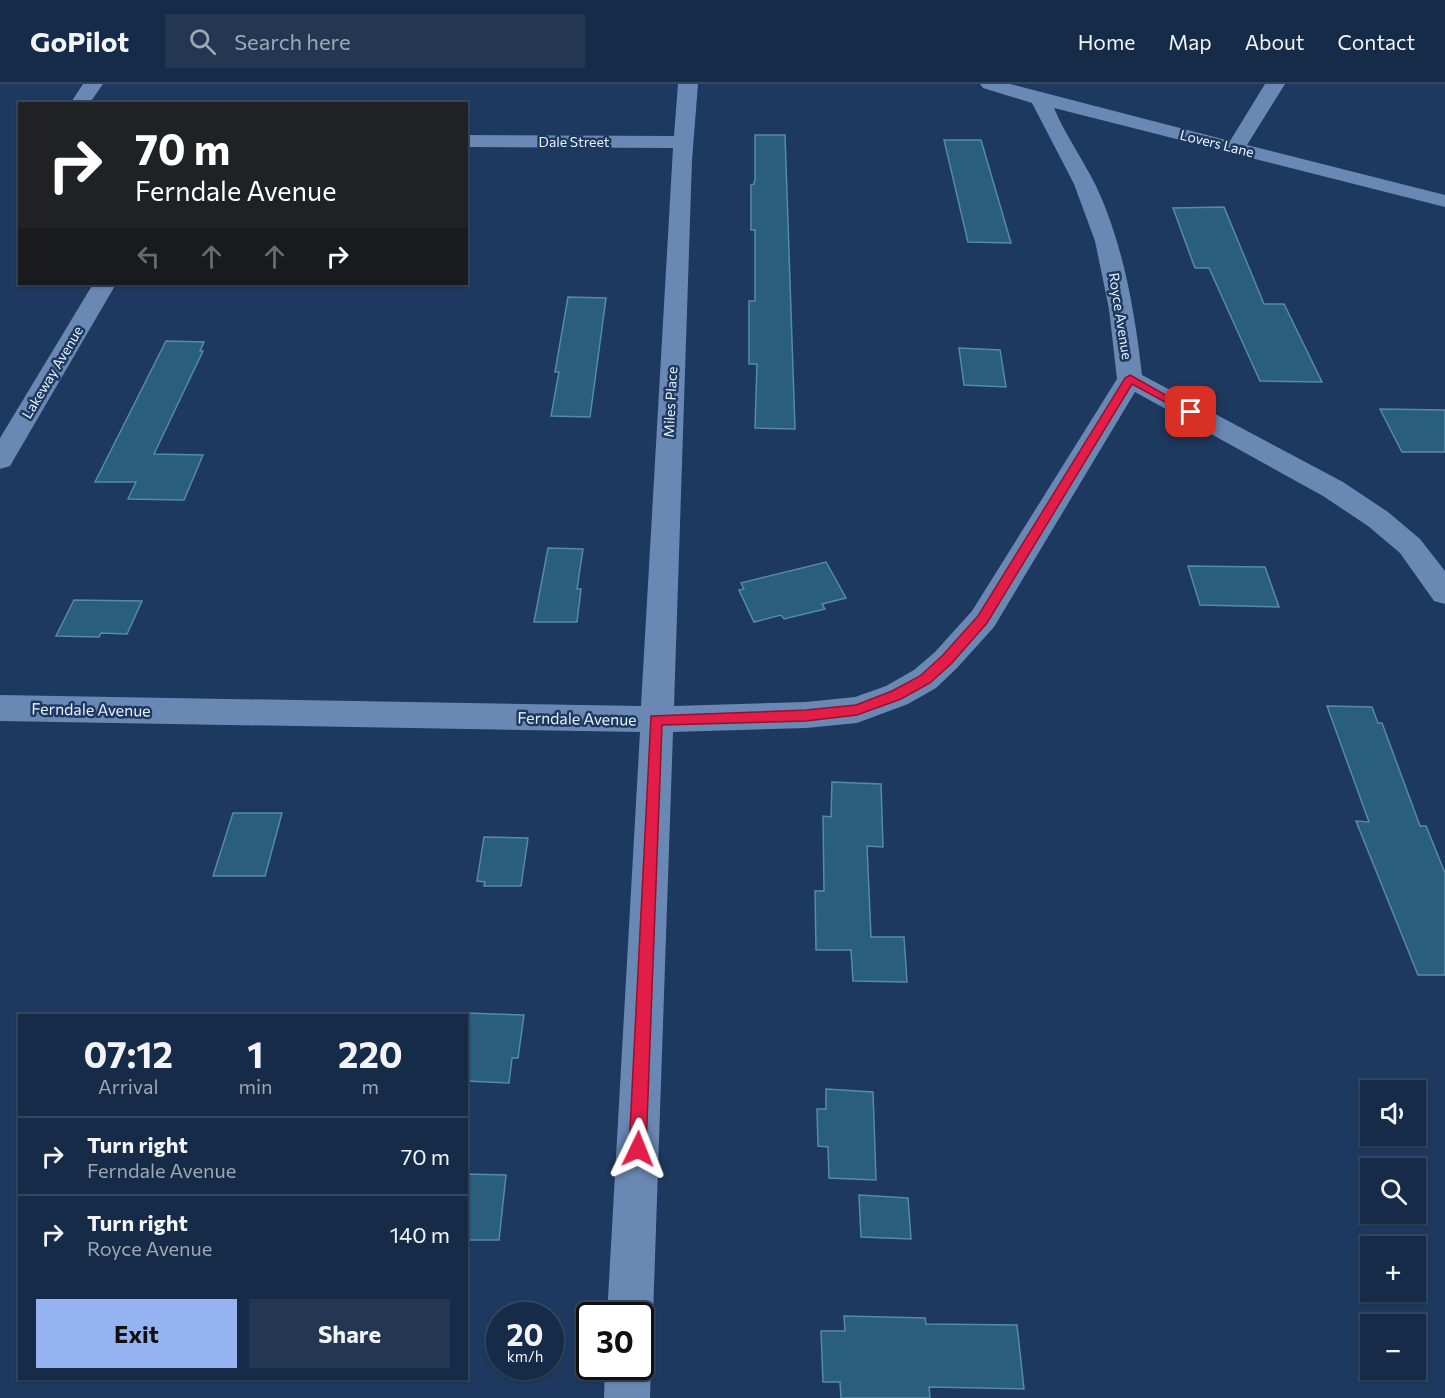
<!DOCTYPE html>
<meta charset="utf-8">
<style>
body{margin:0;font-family:Commissioner,sans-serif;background:#233752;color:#f1f3f6;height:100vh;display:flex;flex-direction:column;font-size:22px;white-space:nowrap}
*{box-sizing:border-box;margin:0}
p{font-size:20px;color:#9ea7b4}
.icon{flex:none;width:33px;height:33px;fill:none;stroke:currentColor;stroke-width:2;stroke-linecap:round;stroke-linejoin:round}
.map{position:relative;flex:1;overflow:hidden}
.side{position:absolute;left:18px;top:930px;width:450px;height:366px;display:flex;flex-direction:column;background:#162b47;border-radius:0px;box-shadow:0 2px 4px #0004,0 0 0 2px #354760}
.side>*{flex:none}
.top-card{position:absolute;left:18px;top:18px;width:450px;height:183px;border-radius:0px;box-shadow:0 2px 4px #0004,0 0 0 2px #354760;background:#202124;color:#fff;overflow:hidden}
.fabs{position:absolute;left:1360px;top:996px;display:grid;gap:12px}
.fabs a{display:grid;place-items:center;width:66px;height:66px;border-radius:0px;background:#162b47;box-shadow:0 2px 4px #0004,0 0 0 2px #354760;font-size:30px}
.speed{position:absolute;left:486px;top:1218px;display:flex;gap:12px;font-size:30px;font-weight:700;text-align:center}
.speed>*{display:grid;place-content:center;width:78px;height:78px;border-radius:50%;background:#162b47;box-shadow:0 2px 4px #0004,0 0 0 2px #354760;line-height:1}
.speed small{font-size:15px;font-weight:400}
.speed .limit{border:3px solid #111;border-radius:9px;background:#fff;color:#111}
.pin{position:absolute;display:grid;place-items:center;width:51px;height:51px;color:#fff;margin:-26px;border-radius:12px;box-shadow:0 3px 9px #0006}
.me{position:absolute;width:66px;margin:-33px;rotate:2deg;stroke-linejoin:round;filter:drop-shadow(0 0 4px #0008)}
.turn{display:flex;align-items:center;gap:21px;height:126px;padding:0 18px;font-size:27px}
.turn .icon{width:78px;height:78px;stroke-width:2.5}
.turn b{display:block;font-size:42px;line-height:51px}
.lanes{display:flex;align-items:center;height:57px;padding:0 18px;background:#0003;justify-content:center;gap:30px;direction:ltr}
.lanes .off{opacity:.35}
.eta{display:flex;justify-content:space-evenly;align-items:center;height:102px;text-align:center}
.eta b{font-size:36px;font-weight:700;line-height:42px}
.primary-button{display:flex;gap:12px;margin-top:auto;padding:12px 18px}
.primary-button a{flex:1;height:69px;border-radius:0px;background:#95b2f1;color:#111;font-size:24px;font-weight:700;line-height:69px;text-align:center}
.primary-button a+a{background:#233752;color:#f1f3f6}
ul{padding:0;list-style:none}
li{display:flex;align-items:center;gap:18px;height:78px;padding:0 18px;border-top:2px solid #354760}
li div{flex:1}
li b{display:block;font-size:22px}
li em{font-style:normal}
header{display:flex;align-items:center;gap:36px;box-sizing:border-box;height:84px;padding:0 30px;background:#162b47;border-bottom:2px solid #354760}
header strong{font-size:28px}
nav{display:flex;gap:33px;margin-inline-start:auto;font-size:21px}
.search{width:420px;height:54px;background:#233752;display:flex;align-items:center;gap:15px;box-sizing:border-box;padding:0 21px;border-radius:0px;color:#9ea7b4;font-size:22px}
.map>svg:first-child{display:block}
</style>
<header>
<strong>GoPilot</strong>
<div class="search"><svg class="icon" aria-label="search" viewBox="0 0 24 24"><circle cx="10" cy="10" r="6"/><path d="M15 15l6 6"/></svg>Search here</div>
<nav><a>Home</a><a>Map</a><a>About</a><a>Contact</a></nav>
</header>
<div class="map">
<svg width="1445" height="1314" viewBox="0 0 1445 1314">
<rect width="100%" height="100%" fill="#1e395f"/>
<!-- building -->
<g fill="#295e7d" stroke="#558aaa" stroke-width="1.5">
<path d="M755 51H785L795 345 755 344 757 280H749V217H755V146H751V101L754 100 755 95Z"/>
<path d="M944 56H981L1011 159 968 158Z"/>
<path d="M1224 123 1264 220H1284L1322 298 1260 297 1209 184H1195L1173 124Z"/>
<path d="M568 213 606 214 590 333 551 332 559 288H555Z"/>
<path d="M166 257 204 258 200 267H203L154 370 203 371 184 416 128 415 136 398H95Z"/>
<path d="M959 264 1000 266 1006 303 964 301Z"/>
<path d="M1380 325 1445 326V368H1402Z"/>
<path d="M548 464 583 465 577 505H581L577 538H534Z"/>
<path d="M826 478 846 514 822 520 825 525 784 535 781 531 754 538 739 506 744 505 741 499Z"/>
<path d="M1188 482 1265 483 1279 523 1200 521Z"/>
<path d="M74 516 142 517 127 550 101 549 99 553 56 552Z"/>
<path d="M1327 622 1372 623 1378 639H1382L1420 742H1426L1445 789V891H1418L1356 737 1369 738Z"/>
<path d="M832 698 881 700 883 763 867 762 871 853H904L907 898 853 897 851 866H816L815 807H824L823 732 831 733Z"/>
<path d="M233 729H282L265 792H213Z"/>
<path d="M484 753 528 754 521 802H484L485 798 477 797Z"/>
<path d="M466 929 524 931 518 974H512L509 999 466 997Z"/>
<path d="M826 1005 873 1008 876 1096 829 1094 828 1063 818 1062 817 1025H826Z"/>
<path d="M466 1090 506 1091 499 1156H466Z"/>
<path d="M859 1111 908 1114 911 1155 861 1153Z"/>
<path d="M844 1232 925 1234 926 1240 1017 1241 1024 1305 929 1303 930 1314H841L840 1298H823L821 1247H845Z"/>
</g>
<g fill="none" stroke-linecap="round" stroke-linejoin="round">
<!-- minor -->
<g fill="#6a88b4" fill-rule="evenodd">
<path d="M83 0H103L89 20H70Z"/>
<path d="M678 0H698L692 76 674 622 806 618 855 613 886 602 914 586 935 568 972 527 1117 295 1109 225 1095 157 1074 100 1032 19 983 4 980 0H1010L1230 57 1265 0H1285L1247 61 1445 111V123L1054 24C1067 55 1088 82 1101 113 1125 170 1135 230 1142 291L1343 398 1388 428 1420 455 1445 487V520L1434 517 1400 469 1368 442 1323 412 1135 308 994 543 957 584 936 604 908 620 857 639 806 644 673 648 653 1232 646 1248 640 1250V1232H607L640 648 0 637V611L641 622 673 64 466 63V51L674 52Z"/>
<path d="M93 200H116L10 382 0 385V354Z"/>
<path d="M640 1264 644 1266 651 1282 650 1314H604L605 1282H640Z"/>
</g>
</g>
<!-- route -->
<path fill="#e11d48" stroke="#92132f" stroke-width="1.5" d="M1130 291 1196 328 1195 330H1187L1132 300 987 539 951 580 930 599 901 615 857 631 806 637 662 641 646 1065 644 1071 638 1073 631 1071 629 1065 651 632 806 626 856 621 892 607 920 592 942 572 978 532 1125 294Z"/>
<g text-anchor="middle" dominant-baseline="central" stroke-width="5" stroke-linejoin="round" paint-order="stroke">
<!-- far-street labels -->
<g font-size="14" fill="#e6f0ff" stroke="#1e395f">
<text x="574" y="57">Dale Street</text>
<text transform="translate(1217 59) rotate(14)">Lovers Lane</text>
<text transform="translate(1121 232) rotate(81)">Royce Avenue</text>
<text transform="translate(52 288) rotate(-59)">Lakeway Avenue</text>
<text transform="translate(670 318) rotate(-87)">Miles Place</text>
</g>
<!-- street labels -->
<g font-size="16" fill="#e6f0ff" stroke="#1e395f">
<text transform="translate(91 625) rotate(1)">Ferndale Avenue</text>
<text transform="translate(577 634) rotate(1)">Ferndale Avenue</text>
</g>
</g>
</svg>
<div class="fabs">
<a><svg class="icon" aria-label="sound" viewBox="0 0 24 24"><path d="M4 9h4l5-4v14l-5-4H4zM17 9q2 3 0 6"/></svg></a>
<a><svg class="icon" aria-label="search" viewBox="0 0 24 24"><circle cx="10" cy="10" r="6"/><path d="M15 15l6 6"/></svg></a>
<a>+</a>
<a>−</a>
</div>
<div class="speed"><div>20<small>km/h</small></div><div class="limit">30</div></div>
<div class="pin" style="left:1191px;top:328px;background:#d93025"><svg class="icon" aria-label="arrive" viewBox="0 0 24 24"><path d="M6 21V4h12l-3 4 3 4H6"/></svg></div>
<svg class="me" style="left:638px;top:1065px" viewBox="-20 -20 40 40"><path d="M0-17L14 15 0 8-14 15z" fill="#e11d48" stroke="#fff" stroke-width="4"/></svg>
<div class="top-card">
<div class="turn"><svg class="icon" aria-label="right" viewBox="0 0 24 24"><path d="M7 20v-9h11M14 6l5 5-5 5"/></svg><div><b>70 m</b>Ferndale Avenue</div></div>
<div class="lanes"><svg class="icon off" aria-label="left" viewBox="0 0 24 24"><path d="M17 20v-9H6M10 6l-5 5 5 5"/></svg><svg class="icon off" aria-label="ahead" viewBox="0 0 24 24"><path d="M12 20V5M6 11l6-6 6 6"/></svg><svg class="icon off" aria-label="ahead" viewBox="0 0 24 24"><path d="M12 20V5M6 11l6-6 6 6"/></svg><svg class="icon" aria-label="right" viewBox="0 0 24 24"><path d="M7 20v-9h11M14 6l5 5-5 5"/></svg></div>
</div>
<section class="side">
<div class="eta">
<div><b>07:12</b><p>Arrival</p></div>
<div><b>1</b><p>min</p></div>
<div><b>220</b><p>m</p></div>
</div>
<ul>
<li><svg class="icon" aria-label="right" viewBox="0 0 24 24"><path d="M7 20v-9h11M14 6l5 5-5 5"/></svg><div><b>Turn right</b><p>Ferndale Avenue</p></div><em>70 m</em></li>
<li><svg class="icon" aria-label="right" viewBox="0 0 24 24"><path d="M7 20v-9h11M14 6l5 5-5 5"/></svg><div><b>Turn right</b><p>Royce Avenue</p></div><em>140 m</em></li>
</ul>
<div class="primary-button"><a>Exit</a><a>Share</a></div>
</section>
</div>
